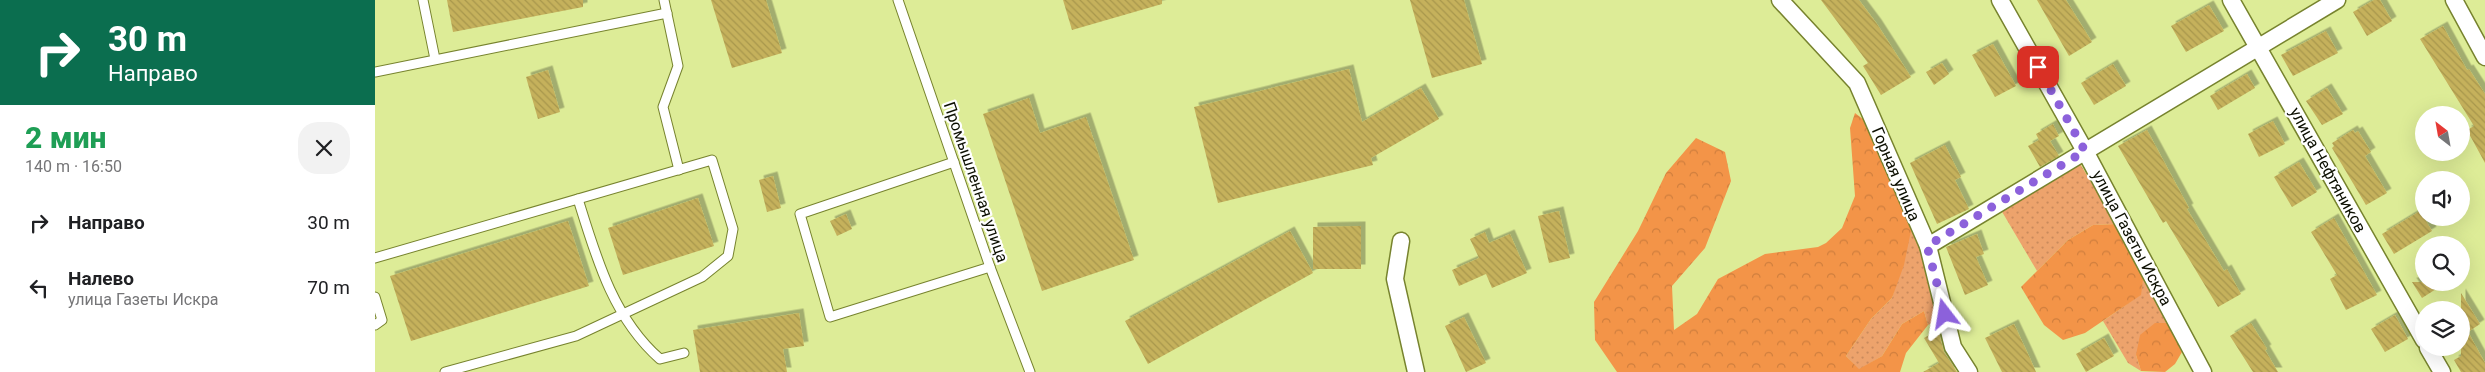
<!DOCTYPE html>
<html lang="ru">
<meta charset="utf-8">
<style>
body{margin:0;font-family:Roboto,sans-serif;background:#f2f2f2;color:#202124;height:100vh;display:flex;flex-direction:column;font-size:19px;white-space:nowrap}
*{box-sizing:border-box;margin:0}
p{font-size:16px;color:#757577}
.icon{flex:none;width:28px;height:28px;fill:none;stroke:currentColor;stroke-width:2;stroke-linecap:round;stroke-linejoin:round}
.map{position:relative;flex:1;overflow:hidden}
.sheet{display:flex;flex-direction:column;background:#fff;width:375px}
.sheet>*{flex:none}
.hud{background:#0b6e4f;color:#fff;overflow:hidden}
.needle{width:32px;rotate:329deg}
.tools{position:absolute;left:2040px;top:106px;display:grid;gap:10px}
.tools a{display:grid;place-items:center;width:55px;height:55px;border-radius:50%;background:#fff;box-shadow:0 5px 20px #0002;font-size:25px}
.pin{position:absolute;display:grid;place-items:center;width:42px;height:42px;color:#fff;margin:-21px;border-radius:10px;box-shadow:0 2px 8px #0006}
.me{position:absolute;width:55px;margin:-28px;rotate:346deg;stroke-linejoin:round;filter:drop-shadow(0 0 4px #0008)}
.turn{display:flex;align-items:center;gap:18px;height:105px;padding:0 25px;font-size:22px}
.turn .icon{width:65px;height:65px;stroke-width:2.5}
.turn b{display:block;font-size:35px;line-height:42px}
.round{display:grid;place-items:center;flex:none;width:52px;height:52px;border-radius:20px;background:#f2f2f2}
.summary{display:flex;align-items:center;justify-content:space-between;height:85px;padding:0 25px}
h1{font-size:30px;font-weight:800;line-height:38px;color:#1e9e55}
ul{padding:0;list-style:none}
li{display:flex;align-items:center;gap:15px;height:65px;padding:0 25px}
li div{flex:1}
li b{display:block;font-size:19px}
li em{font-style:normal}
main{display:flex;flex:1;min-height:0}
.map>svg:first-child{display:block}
</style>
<main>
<section class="sheet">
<div class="hud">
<div class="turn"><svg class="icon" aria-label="right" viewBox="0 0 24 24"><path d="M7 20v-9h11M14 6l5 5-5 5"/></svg><div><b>30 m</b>Направо</div></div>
</div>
<div class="summary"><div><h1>2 мин</h1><p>140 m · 16:50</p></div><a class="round"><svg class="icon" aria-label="close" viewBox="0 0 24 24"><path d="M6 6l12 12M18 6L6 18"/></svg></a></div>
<ul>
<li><svg class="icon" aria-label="right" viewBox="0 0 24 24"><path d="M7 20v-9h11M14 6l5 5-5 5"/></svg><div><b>Направо</b></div><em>30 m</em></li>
<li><svg class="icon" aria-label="left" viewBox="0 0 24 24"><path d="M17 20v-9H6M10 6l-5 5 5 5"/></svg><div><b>Налево</b><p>улица Газеты Искра</p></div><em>70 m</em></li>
</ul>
</section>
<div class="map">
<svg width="2110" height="372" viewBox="0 0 2110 372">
<defs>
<pattern id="grass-dots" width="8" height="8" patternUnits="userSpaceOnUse" patternTransform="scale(1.25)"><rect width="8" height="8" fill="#eda36c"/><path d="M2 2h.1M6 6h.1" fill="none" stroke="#ca8b5c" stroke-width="1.8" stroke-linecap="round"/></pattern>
<pattern id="forest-crowns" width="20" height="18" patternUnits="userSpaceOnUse" patternTransform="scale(1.25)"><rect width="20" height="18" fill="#f39448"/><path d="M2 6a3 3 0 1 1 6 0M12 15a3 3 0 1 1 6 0" fill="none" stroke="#cf7e3d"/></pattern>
<pattern id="building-back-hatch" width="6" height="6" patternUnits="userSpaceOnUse" patternTransform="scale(1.25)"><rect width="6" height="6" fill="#c5b15b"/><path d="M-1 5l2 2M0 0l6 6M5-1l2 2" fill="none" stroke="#a8974d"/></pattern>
<filter id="shadow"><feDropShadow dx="4.5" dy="-4.5" stdDeviation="0" flood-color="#0004"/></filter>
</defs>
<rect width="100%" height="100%" fill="#ddec97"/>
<!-- grass -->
<g fill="url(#grass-dots)">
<path d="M1704 162 1741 224 1718 225 1693 240 1662 271 1626 210Z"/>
<path d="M1537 226 1568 317 1553 325 1549 311 1527 324 1507 356 1484 370 1471 356 1496 319 1517 298Z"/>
<path d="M1769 273 1793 323 1761 355 1766 371 1753 363 1728 321 1765 295Z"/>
</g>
<!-- forest -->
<g fill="url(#forest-crowns)">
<path d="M1480 113 1493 123 1537 226 1529 265 1517 298 1496 319 1471 356 1484 369 1507 356 1527 324 1549 311 1553 325 1531 353 1525 372H1242L1220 340 1219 302 1263 231 1291 173 1321 138 1350 152 1356 181 1330 248 1297 286 1299 330 1322 314 1343 279 1390 254 1443 247 1451 243 1467 228 1480 196 1475 128Z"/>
<path d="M1741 224 1769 273 1766 295 1710 333 1688 340 1669 325 1646 287 1693 240 1718 225Z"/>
<path d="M1780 323H1793L1807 352 1800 364 1790 372 1766 371 1761 355 1765 335Z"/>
</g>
<!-- building -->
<g fill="url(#building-back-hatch)" filter="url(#shadow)">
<path d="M72 0H208V7L78 32Z"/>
<path d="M336 0H391L407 53 357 68Z"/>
<path d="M688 0H787V4L697 30Z"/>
<path d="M1035 0H1089L1107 64 1057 78Z"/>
<path d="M1446 0H1484L1502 24 1536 77 1506 95 1488 66 1493 63Z"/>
<path d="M1662 0H1691L1717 42 1694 56Z"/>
<path d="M1999 0H2005L2017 21 1992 36 1978 12Z"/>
<path d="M1834 5 1849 31 1811 52 1796 26Z"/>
<path d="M2068 26 2092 70 2094 69 2110 94V163L2092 130 2099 126 2045 39Z"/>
<path d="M1951 31 1963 53 1918 76 1906 55Z"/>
<path d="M1618 44 1641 86 1620 97 1597 55Z"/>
<path d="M1567 63 1574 74 1559 85 1551 72Z"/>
<path d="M1738 64 1751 86 1719 105 1706 83Z"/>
<path d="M974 69 987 122 1046 88 1064 119 996 158 998 165 843 203 819 107Z"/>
<path d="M173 70 185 112 163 119 151 77Z"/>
<path d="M1872 74 1880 88 1843 110 1835 96Z"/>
<path d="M1952 88 1968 114 1947 125 1931 101Z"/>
<path d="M654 98 665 133 711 117 759 260 667 291 608 114Z"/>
<path d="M1898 121 1910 144 1884 157 1873 134Z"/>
<path d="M1678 124 1684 136 1675 141 1684 156 1665 167 1653 146 1664 140 1661 134Z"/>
<path d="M1772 130 1814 208 1812 209 1849 271 1852 269 1866 294 1843 307 1791 221 1788 223 1743 146Z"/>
<path d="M1978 130 1980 133 1983 131 1996 152 1990 156 2012 193 1991 205 1957 148 1959 146 1957 143Z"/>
<path d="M1570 145 1586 177 1580 180 1594 209 1562 224 1535 163Z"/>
<path d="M1924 162 1942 192 1917 207 1899 177Z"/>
<path d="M398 176 406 208 392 212 384 180Z"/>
<path d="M323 198 339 246 248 275 233 228Z"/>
<path d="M1184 211 1195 258 1174 263 1163 216Z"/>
<path d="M2045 211 2057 231 2019 254 2007 234Z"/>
<path d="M471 214 477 229 462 236 455 221Z"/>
<path d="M1959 218 2002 295 1971 310 1955 279 1962 275 1936 232Z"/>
<path d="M193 221 214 286 36 341 15 276Z"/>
<path d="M986 226V269H938V227Z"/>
<path d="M915 231 938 273 773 364 750 321Z"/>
<path d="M1110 232 1114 243 1135 234 1152 273 1117 288 1111 274 1084 286 1077 270 1104 258 1095 239Z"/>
<path d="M1602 234 1609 254 1601 257 1613 285 1590 295 1571 247Z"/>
<path d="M2037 282H2072L2047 298Z"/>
<path d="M2086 293 2105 324 2093 332 2110 363V372H2086L2079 360 2086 356Z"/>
<path d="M424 313 429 346 408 349 412 372H325L318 330Z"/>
<path d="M2020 315 2033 339 2010 352 1996 329Z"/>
<path d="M1089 317 1111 363 1091 372 1070 326Z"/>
<path d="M1876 323 1892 349 1890 350 1903 372H1878L1855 336Z"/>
<path d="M1639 324 1653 354 1661 372H1627L1610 338Z"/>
<path d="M1563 330 1569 352 1582 372H1548L1564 363 1549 338Z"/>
<path d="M1729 338 1739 356 1711 372 1701 354Z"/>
</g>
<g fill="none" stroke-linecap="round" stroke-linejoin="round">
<!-- lane casing -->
<g stroke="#77832e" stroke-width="11">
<g id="lane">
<path d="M48 0 60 59"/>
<path d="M289 0 303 66 288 107 304 170"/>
<path d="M523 0 615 267 655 372"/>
<path d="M0 72 292 13"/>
<path d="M579 162 425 214 455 317 615 267"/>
<path d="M203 199C221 257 238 318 285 359L309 353"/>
<path d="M0 258 337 160 358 229 353 256 327 277 201 336 70 372"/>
<path d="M0 297 7 320 0 325"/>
</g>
</g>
<!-- street casing -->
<g stroke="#77832e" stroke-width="19">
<g id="street">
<path d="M1405 0 1482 83 1553 246 1578 347 1594 372"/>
<path d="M1625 0 1710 151 1828 372"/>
<path d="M1856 0 2049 340"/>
<path d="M2079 0 2110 57"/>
<path d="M1026 241 1020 279 1041 372"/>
<path d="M1553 246 1962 0"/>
<path d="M2053 348 2067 372"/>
</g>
</g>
<!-- lane -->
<use href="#lane" stroke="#fff" stroke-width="9"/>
<!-- street -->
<use href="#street" stroke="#fff" stroke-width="16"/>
</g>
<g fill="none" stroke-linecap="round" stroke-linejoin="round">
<!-- route -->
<path stroke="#8c61db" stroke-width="9" stroke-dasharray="0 16.2" d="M1570 314 1552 246 1710 151 1663 67"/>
</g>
<g text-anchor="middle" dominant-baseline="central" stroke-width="4.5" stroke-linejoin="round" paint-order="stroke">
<!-- street labels -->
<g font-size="16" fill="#0b0e00" stroke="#fff">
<text transform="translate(1953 170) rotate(61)">улица Нефтяников</text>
<text transform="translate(1521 174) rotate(67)">Горная улица</text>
<text transform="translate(601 182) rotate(71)">Промышленная улица</text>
<text transform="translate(1757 238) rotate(62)">улица Газеты Искра</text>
</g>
</g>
</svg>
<div class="tools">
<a><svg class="needle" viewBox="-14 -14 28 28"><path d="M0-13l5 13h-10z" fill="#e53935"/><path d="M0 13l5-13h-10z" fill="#757577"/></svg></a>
<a><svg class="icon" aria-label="sound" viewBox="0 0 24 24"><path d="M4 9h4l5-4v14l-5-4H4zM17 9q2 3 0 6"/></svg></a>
<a><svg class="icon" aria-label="search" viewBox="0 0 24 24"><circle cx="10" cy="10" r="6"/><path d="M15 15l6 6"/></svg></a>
<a><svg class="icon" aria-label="layers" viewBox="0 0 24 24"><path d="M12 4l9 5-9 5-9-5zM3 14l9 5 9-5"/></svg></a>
</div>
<div class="pin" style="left:1663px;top:67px;background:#d93025"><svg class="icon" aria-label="arrive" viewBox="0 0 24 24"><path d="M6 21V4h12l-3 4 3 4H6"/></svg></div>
<svg class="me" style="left:1570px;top:314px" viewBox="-20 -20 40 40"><path d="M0-17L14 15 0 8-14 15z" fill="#8c61db" stroke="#fff" stroke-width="4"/></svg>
</div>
</main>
